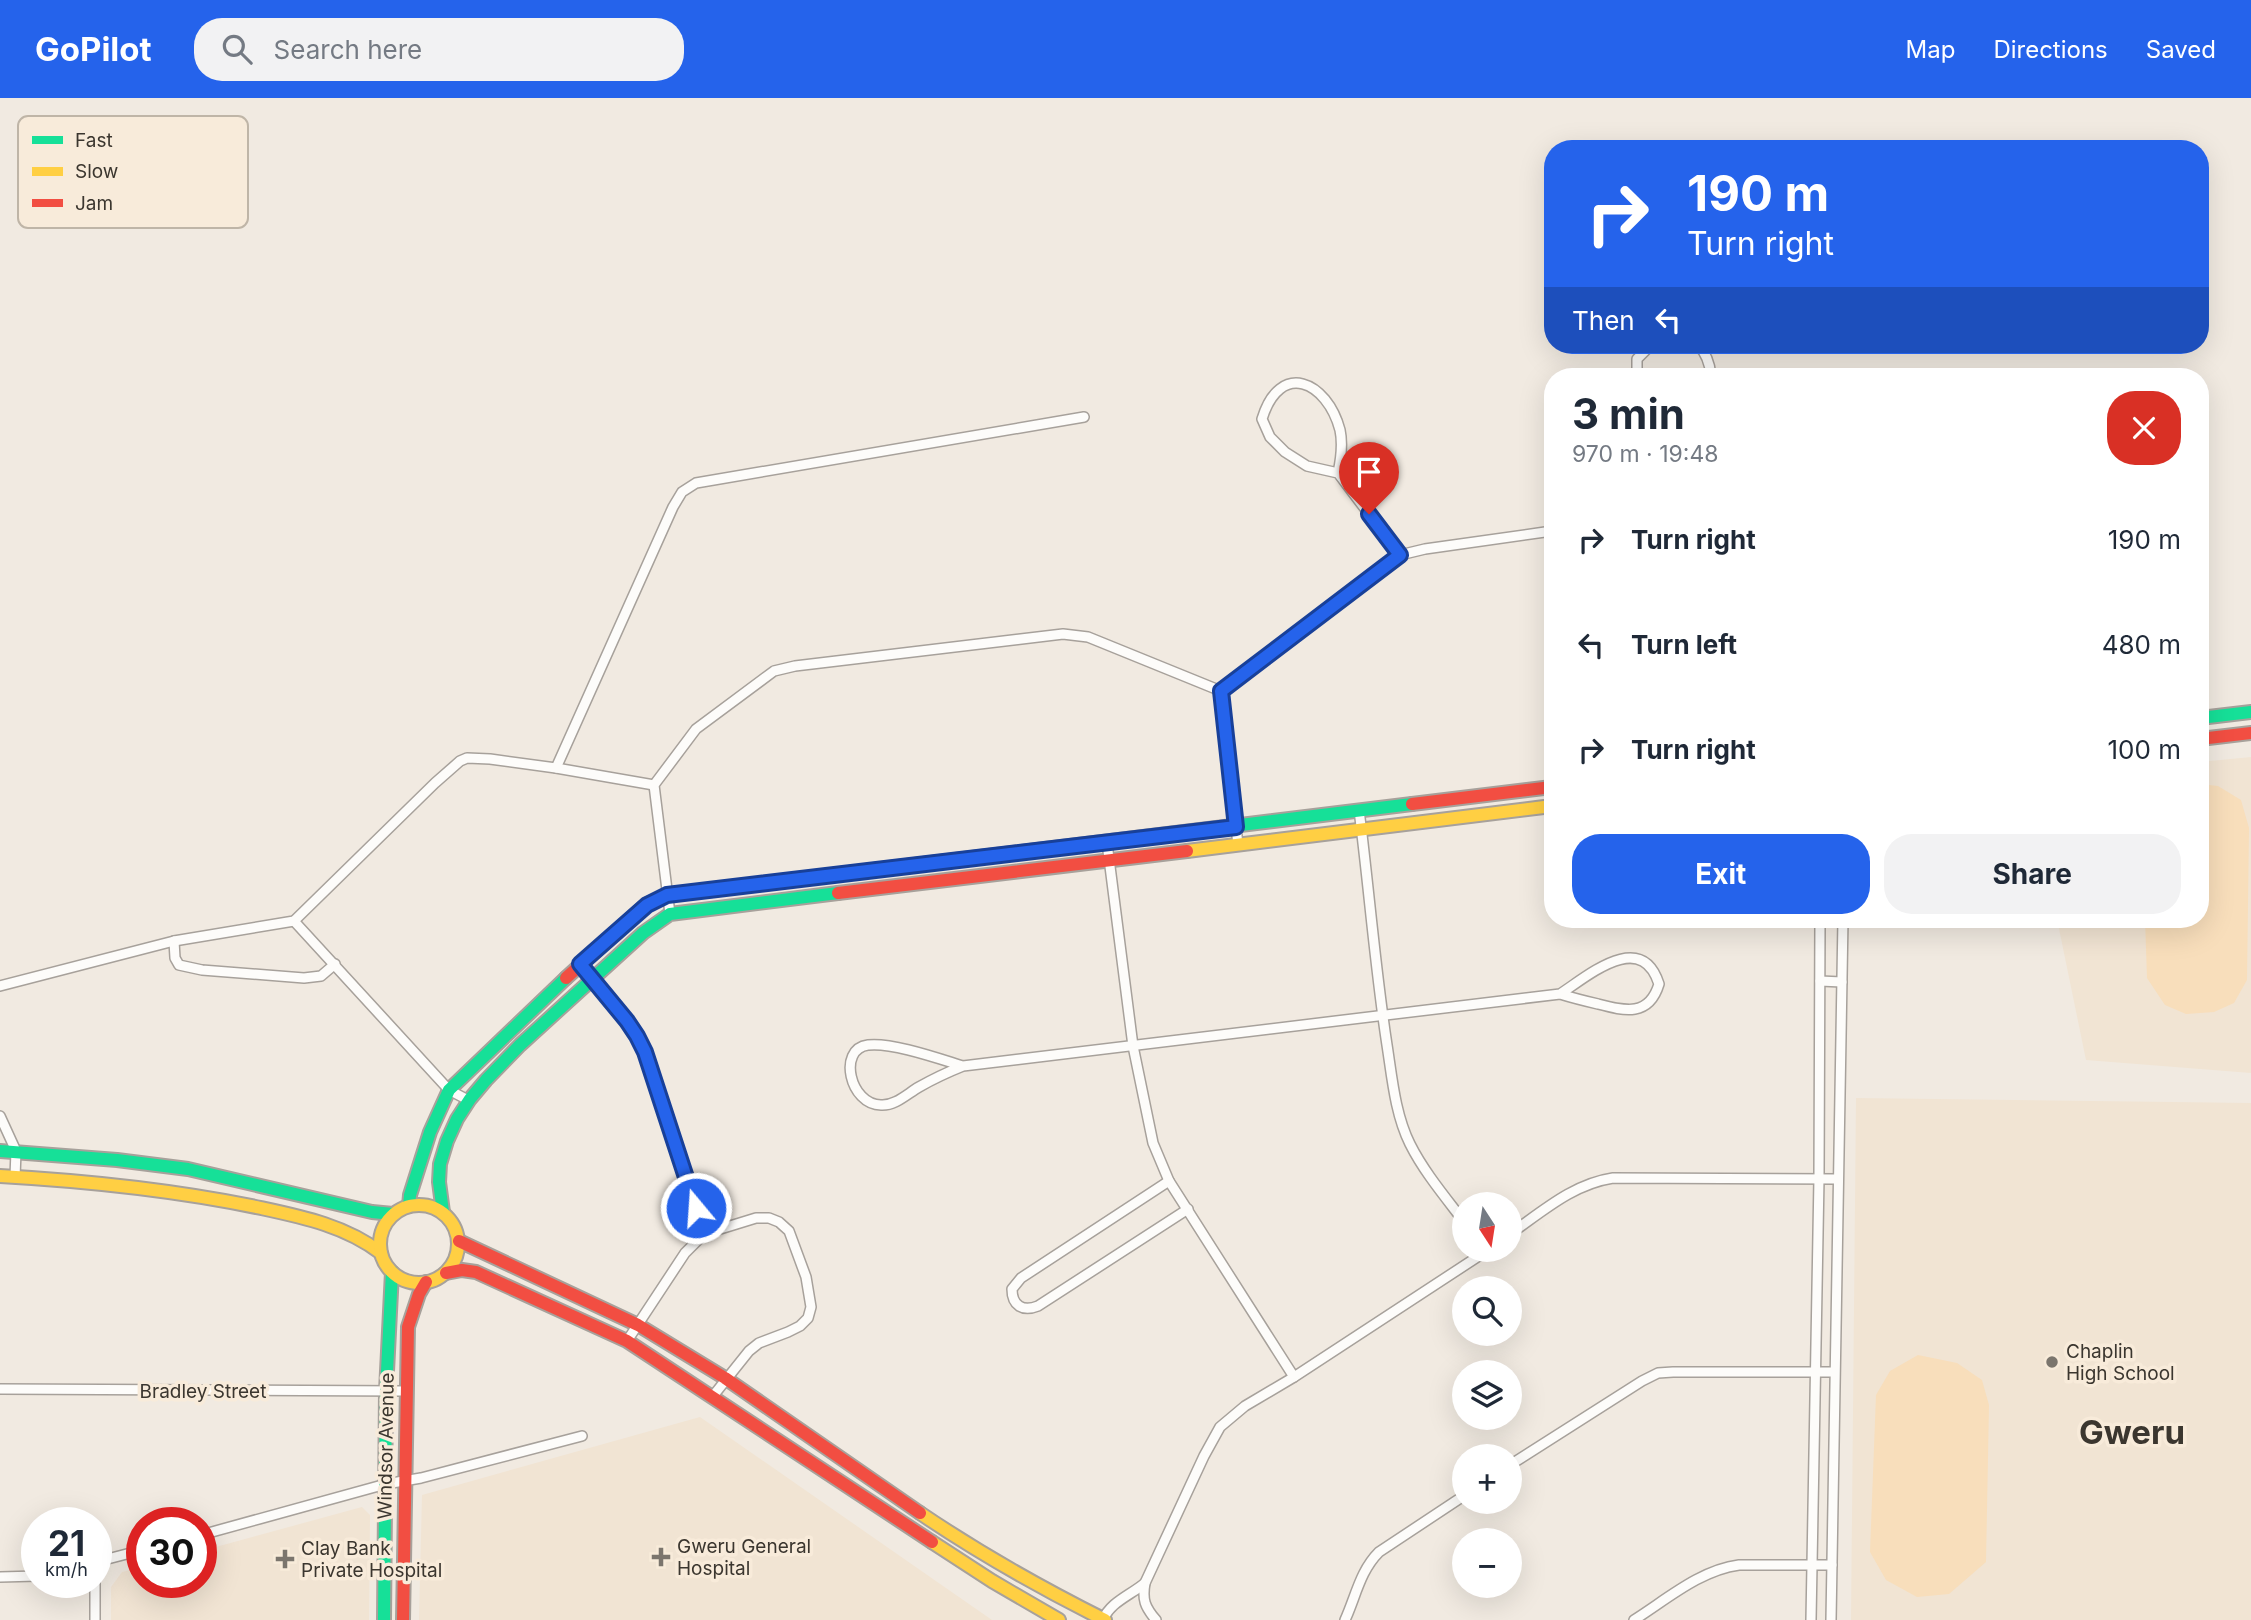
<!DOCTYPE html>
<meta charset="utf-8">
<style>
body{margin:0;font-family:Inter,sans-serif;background:#f2f2f3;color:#1f2937;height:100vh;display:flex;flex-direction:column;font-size:26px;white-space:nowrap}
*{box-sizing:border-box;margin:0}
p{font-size:23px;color:#747a83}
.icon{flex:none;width:38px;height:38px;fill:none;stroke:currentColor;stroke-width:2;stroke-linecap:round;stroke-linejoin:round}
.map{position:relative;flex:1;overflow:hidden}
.side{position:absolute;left:1544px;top:270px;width:665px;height:560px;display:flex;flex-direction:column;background:#fff;border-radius:28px;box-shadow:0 7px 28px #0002}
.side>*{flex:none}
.guide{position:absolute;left:1544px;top:42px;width:665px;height:214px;border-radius:28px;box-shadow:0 7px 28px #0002;background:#2563eb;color:#fff;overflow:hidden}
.needle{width:46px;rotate:168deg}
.buttons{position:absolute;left:1452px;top:1094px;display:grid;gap:14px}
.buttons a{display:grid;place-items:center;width:70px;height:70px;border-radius:50%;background:#fff;box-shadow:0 7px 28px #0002;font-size:35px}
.speed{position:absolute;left:21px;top:1409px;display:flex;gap:14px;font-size:35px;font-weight:700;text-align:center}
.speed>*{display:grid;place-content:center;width:91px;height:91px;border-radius:50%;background:#fff;box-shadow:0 7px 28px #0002;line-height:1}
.speed small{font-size:18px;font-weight:400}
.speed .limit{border:10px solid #d22;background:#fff;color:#111}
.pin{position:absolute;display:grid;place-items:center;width:60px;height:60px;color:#fff;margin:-72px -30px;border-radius:50% 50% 50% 0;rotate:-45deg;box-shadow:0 0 7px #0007}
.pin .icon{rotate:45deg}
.me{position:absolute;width:77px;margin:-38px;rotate:342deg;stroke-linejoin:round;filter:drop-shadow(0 0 5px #0008)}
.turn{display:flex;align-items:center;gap:24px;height:147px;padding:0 28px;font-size:32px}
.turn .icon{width:91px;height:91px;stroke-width:2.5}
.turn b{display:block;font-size:49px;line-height:60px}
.then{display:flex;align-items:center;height:66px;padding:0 28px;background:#0003;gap:14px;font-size:26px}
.round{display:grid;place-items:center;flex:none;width:74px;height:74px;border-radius:28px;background:#f2f2f3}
.head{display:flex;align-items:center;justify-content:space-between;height:119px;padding:0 28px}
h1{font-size:42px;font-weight:700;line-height:52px}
.cta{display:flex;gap:14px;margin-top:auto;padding:14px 28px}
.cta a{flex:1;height:80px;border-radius:28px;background:#2563eb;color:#fff;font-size:28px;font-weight:700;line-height:80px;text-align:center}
.cta a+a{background:#f2f2f3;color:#1f2937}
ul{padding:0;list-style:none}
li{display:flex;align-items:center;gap:21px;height:105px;padding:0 28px}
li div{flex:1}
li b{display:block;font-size:26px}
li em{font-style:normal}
header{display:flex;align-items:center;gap:42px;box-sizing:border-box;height:98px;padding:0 35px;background:#2563eb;color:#fff}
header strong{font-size:33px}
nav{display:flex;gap:38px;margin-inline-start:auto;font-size:24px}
.search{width:490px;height:63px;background:#f2f2f3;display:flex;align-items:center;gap:18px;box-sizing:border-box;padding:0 24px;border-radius:28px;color:#747a83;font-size:26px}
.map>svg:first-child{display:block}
</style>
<header>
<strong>GoPilot</strong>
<div class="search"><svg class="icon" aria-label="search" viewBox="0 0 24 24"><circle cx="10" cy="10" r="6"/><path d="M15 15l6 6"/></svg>Search here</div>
<nav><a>Map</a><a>Directions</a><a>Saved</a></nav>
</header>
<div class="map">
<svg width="2251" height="1522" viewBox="0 0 2251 1522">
<rect width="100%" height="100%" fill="#f1eae1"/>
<!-- built -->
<g fill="#f1e4d3">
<path d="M2251 659V975L2086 962 2057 821H2200V664Z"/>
<path d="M1856 1000 2251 1005V1522H1851Z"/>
<path d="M700 1319 992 1522H419L422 1397Z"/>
<path d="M362 1409 370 1417 369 1522H111V1489L122 1474 142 1469V1484H201V1453Z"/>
</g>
<!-- green -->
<g fill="#f8debb">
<path d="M2200 686 2218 688 2241 702 2249 730 2247 882 2234 905 2214 914 2186 916 2165 907 2147 880 2145 821H2200Z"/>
<path d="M1918 1257 1957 1265 1982 1282 1989 1307 1986 1464 1949 1496 1917 1499 1886 1482 1870 1454 1876 1297 1890 1273Z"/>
</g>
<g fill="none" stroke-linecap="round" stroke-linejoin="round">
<!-- street casing -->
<g stroke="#a7a19b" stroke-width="12">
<g id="street">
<path d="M1698 247C1707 256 1710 266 1711 278"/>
<path d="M1637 278V261L1651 247"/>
<path d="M1338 375C1341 361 1343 346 1340 332 1327 283 1280 262 1262 321L1270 339 1285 354 1307 368 1338 375 1400 457"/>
<path d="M556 670 673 409 682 394 696 385 1084 319"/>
<path d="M1359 712C1369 790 1375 869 1387 947 1392 979 1395 1016 1410 1046 1424 1074 1446 1100 1465 1125"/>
<path d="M1107 745 1133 948 1153 1045 1169 1083 1294 1279"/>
<path d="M1238 747 1221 593 1400 457 1425 451 1552 433"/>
<path d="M670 816 654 687 696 631 774 573 795 568 1063 536 1088 539 1221 593"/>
<path d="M294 823 449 992 468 1002"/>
<path d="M174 843 175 860 179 867 202 872 304 880 321 878 335 866"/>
<path d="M580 866 627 924 637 938 645 954 704 1136"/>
<path d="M1820 883 1842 884"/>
<path d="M0 888 174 843 294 823 435 685 460 663 467 660 490 661 556 670 654 687"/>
<path d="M963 968C940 961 892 944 868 947 837 951 850 1007 881 1007 895 1008 907 996 919 989 933 981 948 974 963 968L1560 896C1573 900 1585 903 1598 906 1625 913 1649 919 1659 886 1641 831 1588 878 1560 896"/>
<path d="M0 1018 16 1053 15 1079"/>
<path d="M1169 1083 1021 1180 1012 1191C1012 1208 1023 1214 1038 1208L1188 1111"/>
<path d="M1510 1136C1543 1113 1573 1086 1613 1080L1838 1081"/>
<path d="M627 1243 685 1155 704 1136 756 1120H769L779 1124 789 1133 806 1179 811 1209 808 1220 800 1228 788 1234 759 1245 749 1253 713 1298"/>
<path d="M0 1291 406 1293"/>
<path d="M1510 1367 1642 1283 1658 1275 1673 1274H1834"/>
<path d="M201 1437 386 1386 421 1380 582 1338"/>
<path d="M96 1464 142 1452"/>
<path d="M0 1479 37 1478"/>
<path d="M95 1484V1522"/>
<path d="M1103 1522C1110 1504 1131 1497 1145 1485"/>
<path d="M1156 1522C1145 1509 1142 1502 1145 1485L1204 1358 1220 1329 1245 1308 1294 1279 1488 1152"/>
<path d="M1345 1522C1356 1498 1360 1473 1379 1454L1465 1397"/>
<path d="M1634 1522C1666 1502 1700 1472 1739 1467H1832"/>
<path d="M1811 1522 1819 1080 1820 821"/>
<path d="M1831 1522 1843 821"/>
</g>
</g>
<!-- fast casing -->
<g stroke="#a7a19b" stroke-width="16">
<g id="fast">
<path d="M2200 620 2251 614"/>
<path d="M898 769 1412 706"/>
<path d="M0 1053 117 1062 188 1071 372 1114 393 1116"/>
<path d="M409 1108 410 1097 430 1034 449 992 566 880"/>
<path d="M443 1114 439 1084 440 1066 447 1043 457 1021 470 1001 486 982 520 947 643 835 670 816 838 795"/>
<path d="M384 1522 386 1293 392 1174"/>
</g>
</g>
<!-- slow casing -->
<g stroke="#a7a19b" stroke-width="16">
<g id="slow">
<path d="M1187 753 1552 708"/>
<path d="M0 1078C88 1083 175 1092 261 1110 303 1119 346 1128 381 1155"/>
<circle cx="419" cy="1146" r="39"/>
<path d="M920 1415C979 1455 1041 1490 1105 1522"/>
<path d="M932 1444 992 1483 1059 1522"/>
</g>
</g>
<!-- jam casing -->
<g stroke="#a7a19b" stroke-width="16">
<g id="jam">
<path d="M2200 641 2251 635"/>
<path d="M1412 706 1552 689"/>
<path d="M838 795 1187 753"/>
<path d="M566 880 647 806 668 797 898 769"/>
<path d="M459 1143 638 1227 725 1280 920 1415"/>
<path d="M446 1175 462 1172 476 1174 627 1243 932 1444"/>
<path d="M403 1522 408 1229 419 1196 426 1184"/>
</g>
</g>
<!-- street -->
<use href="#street" stroke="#fdfcfa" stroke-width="9"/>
<!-- fast -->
<use href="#fast" stroke="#16e098" stroke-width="12"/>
<!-- slow -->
<use href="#slow" stroke="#ffcf43" stroke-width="12"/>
<!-- jam -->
<use href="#jam" stroke="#f24e42" stroke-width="12"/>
</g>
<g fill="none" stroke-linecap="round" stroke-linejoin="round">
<!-- route casing -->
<g stroke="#184099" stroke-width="18">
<path id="route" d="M696 1110 645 954 637 938 627 923 580 866 647 807 667 797 1236 729 1221 593 1400 457 1369 416"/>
</g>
<!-- route -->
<use href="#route" stroke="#2563eb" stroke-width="12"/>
</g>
<!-- markers -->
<g fill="#7b756d" stroke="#f8ebda" stroke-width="2.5">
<circle cx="2052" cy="1264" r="7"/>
<path d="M657.5 1448.5h7v7h7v7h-7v7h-7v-7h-7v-7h7z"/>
<path d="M281.5 1450.5h7v7h7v7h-7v7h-7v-7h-7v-7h7z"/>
</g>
<g text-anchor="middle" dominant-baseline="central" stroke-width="7" stroke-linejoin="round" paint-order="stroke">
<!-- poi labels -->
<g font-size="19" fill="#3b362f" stroke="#f8ebda" text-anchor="start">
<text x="2066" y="1253">Chaplin<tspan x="2066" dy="22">High School</tspan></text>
<text x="677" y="1448">Gweru General<tspan x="677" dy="22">Hospital</tspan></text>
<text x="301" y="1450">Clay Bank<tspan x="301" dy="22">Private Hospital</tspan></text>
</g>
<!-- street labels -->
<g font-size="19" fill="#3b362f" stroke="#f8ebda">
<text x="203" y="1293">Bradley Street</text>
<text transform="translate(386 1348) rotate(-89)">Windsor Avenue</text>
</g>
<!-- town labels -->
<g font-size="33" font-weight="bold" fill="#3b362f" stroke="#f8ebda">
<text x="2132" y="1334">Gweru</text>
</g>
</g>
<!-- legend -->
<rect x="18" y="18" width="230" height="112" rx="10" fill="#f8ebda" stroke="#bfb5a7" stroke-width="2"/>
<rect x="32" y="38" width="31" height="8" fill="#16e098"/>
<rect x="32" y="69" width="31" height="9" fill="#ffcf43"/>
<rect x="32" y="101" width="31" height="8" fill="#f24e42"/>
<g font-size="19" fill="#3b362f">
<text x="75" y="49">Fast</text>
<text x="75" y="80">Slow</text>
<text x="75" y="112">Jam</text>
</g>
</svg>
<div class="buttons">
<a><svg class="needle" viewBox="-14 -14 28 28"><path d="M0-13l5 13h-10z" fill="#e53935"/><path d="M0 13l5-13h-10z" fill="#747a83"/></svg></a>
<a><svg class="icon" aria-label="search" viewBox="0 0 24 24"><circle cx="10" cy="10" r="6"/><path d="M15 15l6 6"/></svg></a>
<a><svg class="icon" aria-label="layers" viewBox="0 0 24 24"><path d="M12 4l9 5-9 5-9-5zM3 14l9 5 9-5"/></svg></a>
<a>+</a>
<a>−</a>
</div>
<div class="speed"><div>21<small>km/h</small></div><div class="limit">30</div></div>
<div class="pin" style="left:1369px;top:416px;background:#d93025"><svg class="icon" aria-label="arrive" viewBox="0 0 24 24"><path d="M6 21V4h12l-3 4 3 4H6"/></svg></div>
<svg class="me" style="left:696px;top:1110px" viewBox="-20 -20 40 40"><circle r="17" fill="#2563eb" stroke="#fff" stroke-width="3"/><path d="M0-11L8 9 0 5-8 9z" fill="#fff"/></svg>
<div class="guide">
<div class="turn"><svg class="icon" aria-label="right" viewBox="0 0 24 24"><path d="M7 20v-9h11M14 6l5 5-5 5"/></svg><div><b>190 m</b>Turn right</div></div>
<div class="then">Then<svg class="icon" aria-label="left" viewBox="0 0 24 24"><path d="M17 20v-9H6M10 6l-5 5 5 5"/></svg></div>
</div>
<section class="side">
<div class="head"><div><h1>3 min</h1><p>970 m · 19:48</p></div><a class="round" style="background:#d93025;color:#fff"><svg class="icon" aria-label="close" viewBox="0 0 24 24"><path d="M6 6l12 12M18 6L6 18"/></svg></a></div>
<ul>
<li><svg class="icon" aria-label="right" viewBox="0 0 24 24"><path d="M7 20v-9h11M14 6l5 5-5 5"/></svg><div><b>Turn right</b></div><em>190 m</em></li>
<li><svg class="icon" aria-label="left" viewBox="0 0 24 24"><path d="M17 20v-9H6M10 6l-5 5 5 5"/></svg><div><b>Turn left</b></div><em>480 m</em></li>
<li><svg class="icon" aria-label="right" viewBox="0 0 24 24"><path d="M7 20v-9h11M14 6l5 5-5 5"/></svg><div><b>Turn right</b></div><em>100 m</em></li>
</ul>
<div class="cta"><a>Exit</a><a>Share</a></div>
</section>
</div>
